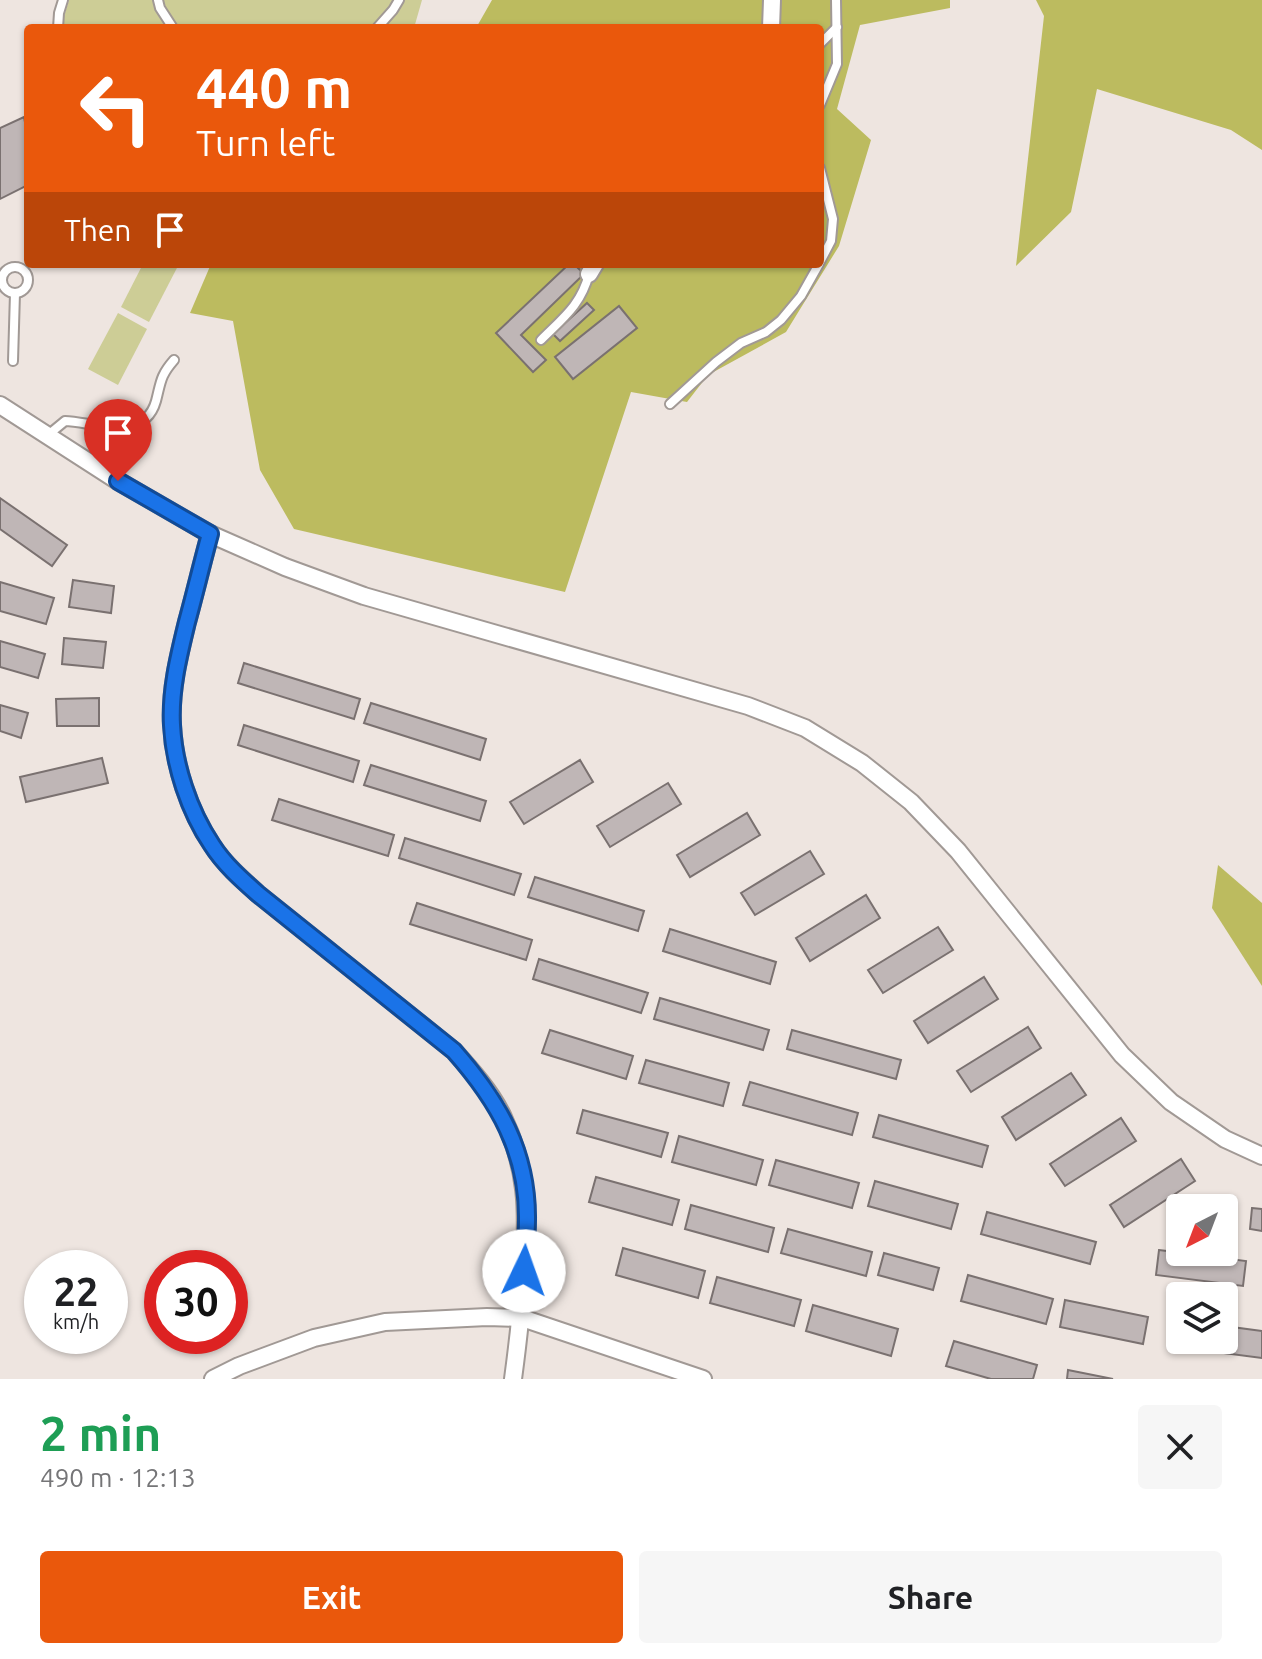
<!DOCTYPE html>
<meta charset="utf-8">
<style>
body{margin:0;font-family:Ubuntu,sans-serif;background:#f6f6f6;color:#202124;height:100vh;display:flex;flex-direction:column;font-size:30px;white-space:nowrap}
*{box-sizing:border-box;margin:0}
p{font-size:26px;color:#757577}
.icon{flex:none;width:44px;height:44px;fill:none;stroke:currentColor;stroke-width:2;stroke-linecap:round;stroke-linejoin:round}
.map{position:relative;height:1379px;overflow:hidden}
.details{display:flex;flex-direction:column;background:#fff;flex:1}
.details>*{flex:none}
.top-card{position:absolute;left:24px;top:24px;width:800px;height:244px;border-radius:8px;box-shadow:0 2px 6px #0004;background:#ea580c;color:#fff;overflow:hidden}
.needle{width:52px;rotate:222deg}
.tools{position:absolute;left:1166px;top:1194px;display:grid;gap:16px}
.tools a{display:grid;place-items:center;width:72px;height:72px;border-radius:8px;background:#fff;box-shadow:0 2px 6px #0004;font-size:40px}
.speed{position:absolute;left:24px;top:1250px;display:flex;gap:16px;font-size:40px;font-weight:700;text-align:center}
.speed>*{display:grid;place-content:center;width:104px;height:104px;border-radius:50%;background:#fff;box-shadow:0 2px 6px #0004;line-height:1}
.speed small{font-size:20px;font-weight:400}
.speed .limit{border:12px solid #d22;background:#fff;color:#111}
.pin{position:absolute;display:grid;place-items:center;width:68px;height:68px;color:#fff;margin:-82px -34px;border-radius:50% 50% 50% 0;rotate:-45deg;box-shadow:0 0 8px #0007}
.pin .icon{rotate:45deg}
.me{position:absolute;width:88px;margin:-44px;rotate:3deg;stroke-linejoin:round;filter:drop-shadow(0 0 6px #0008)}
.turn{display:flex;align-items:center;gap:28px;height:168px;padding:0 40px;font-size:36px}
.turn .icon{width:104px;height:104px;stroke-width:2.5}
.turn b{display:block;font-size:56px;line-height:68px}
.then{display:flex;align-items:center;height:76px;padding:0 40px;background:#0003;gap:16px;font-size:30px}
.round{display:grid;place-items:center;flex:none;width:84px;height:84px;border-radius:8px;background:#f6f6f6}
.head{display:flex;align-items:center;justify-content:space-between;height:136px;padding:0 40px}
h1{font-size:48px;font-weight:600;line-height:60px;color:#1e9e55}
.button{display:flex;gap:16px;margin-top:auto;padding:16px 40px}
.button a{flex:1;height:92px;border-radius:8px;background:#ea580c;color:#fff;font-size:32px;font-weight:600;line-height:92px;text-align:center}
.button a+a{background:#f6f6f6;color:#202124}
.map>svg:first-child{display:block}
</style>
<div class="map">
<svg width="1262" height="1379" viewBox="0 0 1262 1379">
<rect width="100%" height="100%" fill="#eee5e0"/>
<!-- green -->
<g fill="#cdcd96">
<path d="M69 0H154L157 11V0H422L414 28H63L64 16Z"/>
<path d="M143 264H179L149 322 121 307Z"/>
<path d="M118 313 147 329 118 385 88 369Z"/>
</g>
<!-- forest -->
<g fill="#bcbb5f">
<path d="M492 0H950V8L860 25 837 109 871 140 839 246 786 332 708 375 687 402 631 392 565 592 294 529 260 470 233 321 190 313 211 264H820V28H476Z"/>
<path d="M1036 0H1262V150L1231 130 1097 89 1071 212 1016 266 1044 16Z"/>
<path d="M1218 865 1262 903V986L1212 908Z"/>
</g>
<!-- building -->
<g fill="#bfb6b6" stroke="#7a7170" stroke-width="2">
<path d="M24 117 28 138V185L0 199V128Z"/>
<path d="M569 264H574L584 274 521 335 546 360 533 372 496 333Z"/>
<path d="M587 303 594 310 560 341 553 334Z"/>
<path d="M619 306 637 328 573 379 555 357Z"/>
<path d="M0 498 67 545 52 566 0 529Z"/>
<path d="M73 580 114 586 111 613 69 607Z"/>
<path d="M0 582 54 598 46 624 0 611Z"/>
<path d="M64 638 106 642 103 668 62 664Z"/>
<path d="M0 641 45 654 38 678 0 667Z"/>
<path d="M244 663 360 699 354 719 238 683Z"/>
<path d="M99 698V726H57L56 699Z"/>
<path d="M371 703 486 739 480 760 364 723Z"/>
<path d="M0 705 28 713 21 738 0 731Z"/>
<path d="M244 725 359 761 353 782 238 745Z"/>
<path d="M102 758 108 783 26 802 20 777Z"/>
<path d="M580 760 593 782 524 824 510 802Z"/>
<path d="M371 765 486 801 480 821 364 785Z"/>
<path d="M668 783 681 804 610 847 597 826Z"/>
<path d="M279 799 394 835 388 856 272 820Z"/>
<path d="M747 813 760 835 690 877 677 855Z"/>
<path d="M405 838 521 874 514 895 399 858Z"/>
<path d="M810 851 824 874 755 915 741 893Z"/>
<path d="M535 877 644 911 638 931 528 897Z"/>
<path d="M866 895 880 918 810 961 796 938Z"/>
<path d="M417 903 532 940 526 960 410 924Z"/>
<path d="M938 927 953 950 883 993 868 970Z"/>
<path d="M670 929 776 962 770 984 663 951Z"/>
<path d="M539 959 648 993 641 1013 533 979Z"/>
<path d="M984 977 998 999 928 1043 914 1021Z"/>
<path d="M660 998 769 1030 763 1050 654 1019Z"/>
<path d="M1028 1027 1041 1048 971 1092 957 1071Z"/>
<path d="M550 1030 633 1056 626 1079 542 1053Z"/>
<path d="M792 1030 901 1060 896 1079 787 1049Z"/>
<path d="M646 1060 729 1083 723 1106 639 1083Z"/>
<path d="M1071 1073 1086 1095 1016 1140 1002 1117Z"/>
<path d="M750 1082 858 1113 852 1135 743 1105Z"/>
<path d="M583 1110 668 1133 661 1157 577 1133Z"/>
<path d="M879 1115 988 1146 982 1167 873 1137Z"/>
<path d="M1121 1118 1136 1141 1065 1186 1050 1164Z"/>
<path d="M679 1136 763 1160 756 1185 672 1162Z"/>
<path d="M1181 1159 1195 1181 1124 1227 1110 1205Z"/>
<path d="M776 1160 859 1183 852 1208 769 1185Z"/>
<path d="M596 1177 679 1200 672 1225 589 1202Z"/>
<path d="M875 1181 958 1204 951 1229 868 1206Z"/>
<path d="M691 1205 774 1228 768 1252 685 1229Z"/>
<path d="M1252 1208 1262 1209V1231L1250 1229Z"/>
<path d="M987 1212 1096 1242 1090 1264 981 1234Z"/>
<path d="M788 1229 872 1252 866 1276 781 1253Z"/>
<path d="M623 1248 705 1271 698 1298 616 1275Z"/>
<path d="M1159 1250 1246 1261 1243 1286 1156 1275Z"/>
<path d="M884 1253 939 1268 933 1290 878 1275Z"/>
<path d="M968 1275 1053 1299 1046 1324 961 1301Z"/>
<path d="M717 1277 801 1300 794 1326 710 1303Z"/>
<path d="M1065 1300 1148 1317 1143 1344 1060 1327Z"/>
<path d="M813 1305 898 1329 891 1356 806 1331Z"/>
<path d="M1180 1326V1340H1224V1326L1262 1331V1358L1177 1347Z"/>
<path d="M954 1341 1037 1365 1033 1379H991L946 1366Z"/>
<path d="M1068 1370 1113 1379H1067Z"/>
</g>
<g fill="none" stroke-linecap="round" stroke-linejoin="round">
<!-- lane casing -->
<g stroke="#a19995" stroke-width="12">
<g id="lane">
<path d="M158 0 160 8 173 28"/>
<path d="M58 28 59 13 63 0"/>
<path d="M377 28 393 10 399 0"/>
<path d="M820 44 837 27"/>
<path d="M820 105 837 64 836 0"/>
<path d="M820 168 833 219 831 241 820 262"/>
<circle cx="15" cy="280" r="13"/>
<path d="M541 340C563 318 581 305 589 274"/>
<path d="M13 361 15 293"/>
<path d="M670 404 716 362 741 343 766 332 781 320 801 296 819 264"/>
<path d="M48 435 65 421C94 422 144 443 156 401 161 382 160 376 174 360"/>
</g>
</g>
<!-- street casing -->
<g stroke="#a19995" stroke-width="20">
<g id="street">
<path d="M771 28 772 0"/>
<path d="M589 274 595 264"/>
<path d="M0 405 118 481 210 534 285 567 364 596 748 706 805 728 862 763 911 802 958 851 1122 1055 1171 1102 1225 1139 1262 1156"/>
<path d="M210 534C202 563 195 593 187 622 179 655 170 690 172 725 174 765 189 811 212 845 224 864 242 879 258 894L454 1051C472 1071 490 1091 502 1115 528 1169 528 1211 524 1270 522 1307 518 1342 513 1379"/>
<path d="M213 1379 239 1366 314 1338 385 1322 487 1317 522 1318 703 1379"/>
</g>
</g>
<!-- lane -->
<use href="#lane" stroke="#fff" stroke-width="8"/>
<!-- street -->
<use href="#street" stroke="#fff" stroke-width="16"/>
</g>
<g fill="none" stroke-linecap="round" stroke-linejoin="round">
<!-- route casing -->
<g stroke="#114b97" stroke-width="20">
<path id="route" d="M118 481 210 534C202 563 195 593 187 622 179 655 170 690 172 725 174 765 189 811 212 845 224 864 241 879 258 894L454 1051C498 1101 528 1152 527 1220 527 1237 525 1254 524 1271"/>
</g>
<!-- route -->
<use href="#route" stroke="#1a73e8" stroke-width="14"/>
</g>
</svg>
<div class="tools">
<a><svg class="needle" viewBox="-14 -14 28 28"><path d="M0-13l5 13h-10z" fill="#e53935"/><path d="M0 13l5-13h-10z" fill="#757577"/></svg></a>
<a><svg class="icon" aria-label="layers" viewBox="0 0 24 24"><path d="M12 4l9 5-9 5-9-5zM3 14l9 5 9-5"/></svg></a>
</div>
<div class="speed"><div>22<small>km/h</small></div><div class="limit">30</div></div>
<div class="pin" style="left:118px;top:481px;background:#d93025"><svg class="icon" aria-label="arrive" viewBox="0 0 24 24"><path d="M6 21V4h12l-3 4 3 4H6"/></svg></div>
<svg class="me" style="left:524px;top:1271px" viewBox="-20 -20 40 40"><circle r="19" fill="#fff"/><path d="M0-13L10 11 0 6-10 11z" fill="#1a73e8"/></svg>
<div class="top-card">
<div class="turn"><svg class="icon" aria-label="left" viewBox="0 0 24 24"><path d="M17 20v-9H6M10 6l-5 5 5 5"/></svg><div><b>440 m</b>Turn left</div></div>
<div class="then">Then<svg class="icon" aria-label="arrive" viewBox="0 0 24 24"><path d="M6 21V4h12l-3 4 3 4H6"/></svg></div>
</div>
</div>
<section class="details">
<div class="head"><div><h1>2 min</h1><p>490 m · 12:13</p></div><a class="round"><svg class="icon" aria-label="close" viewBox="0 0 24 24"><path d="M6 6l12 12M18 6L6 18"/></svg></a></div>
<div class="button"><a>Exit</a><a>Share</a></div>
</section>
